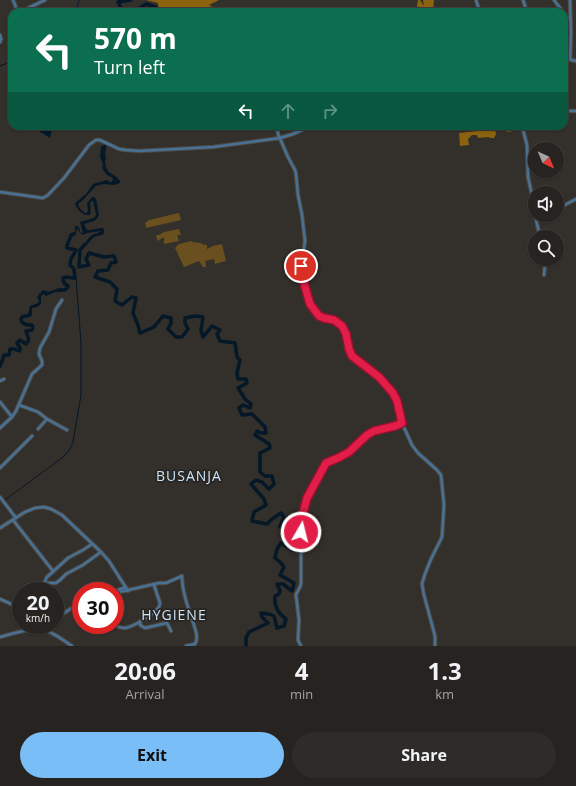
<!DOCTYPE html>
<style>
body{margin:0;font-family:"Open Sans",sans-serif;background:#2e2b29;color:#f1f3f6;height:100vh;display:flex;flex-direction:column;font-size:15px;white-space:nowrap}
*{box-sizing:border-box;margin:0}
p{font-size:13px;color:#a4a4a5}
.icon{flex:none;width:22px;height:22px;fill:none;stroke:currentColor;stroke-width:2;stroke-linecap:round;stroke-linejoin:round}
.map{position:relative;height:646px;overflow:hidden}
.drawer{display:flex;flex-direction:column;background:#262320;flex:1}
.drawer>*{flex:none}
.hud{position:absolute;left:8px;top:8px;width:560px;height:122px;border-radius:12px;box-shadow:0 1px 3px #0004,0 0 0 1px #42403e;background:#0b6e4f;color:#fff;overflow:hidden}
.needle{width:26px;rotate:136deg}
.controls{position:absolute;left:528px;top:142px;display:grid;gap:8px}
.controls a{display:grid;place-items:center;width:36px;height:36px;border-radius:50%;background:#262320;box-shadow:0 1px 3px #0004,0 0 0 1px #42403e;font-size:20px}
.speed{position:absolute;left:12px;top:582px;display:flex;gap:8px;font-size:20px;font-weight:700;text-align:center}
.speed>*{display:grid;place-content:center;width:52px;height:52px;border-radius:50%;background:#262320;box-shadow:0 1px 3px #0004,0 0 0 1px #42403e;line-height:1}
.speed small{font-size:10px;font-weight:400}
.speed .limit{border:6px solid #d22;background:#fff;color:#111}
.pin{position:absolute;display:grid;place-items:center;width:34px;height:34px;color:#fff;margin:-17px;border:2px solid #fff;border-radius:50%;box-shadow:0 1px 4px #0007}
.me{position:absolute;width:44px;margin:-22px;rotate:8deg;stroke-linejoin:round;filter:drop-shadow(0 0 3px #0008)}
.turn{display:flex;align-items:center;gap:14px;height:84px;padding:0 20px;font-size:18px}
.turn .icon{width:52px;height:52px;stroke-width:2.5}
.turn b{display:block;font-size:28px;line-height:34px}
.lanes{display:flex;align-items:center;height:38px;padding:0 20px;background:#0003;justify-content:center;gap:20px;direction:ltr}
.lanes .off{opacity:.35}
.eta{display:flex;justify-content:space-evenly;align-items:center;height:68px;text-align:center}
.eta b{font-size:24px;font-weight:700;line-height:28px}
.button{display:flex;gap:8px;margin-top:auto;padding:8px 20px}
.button a{flex:1;height:46px;border-radius:24px;background:#7abef8;color:#111;font-size:16px;font-weight:700;line-height:46px;text-align:center}
.button a+a{background:#2e2b29;color:#f1f3f6}
.map>svg:first-child{display:block}
</style>
<div class="map">
<svg width="576" height="646" viewBox="0 0 576 646">
<rect width="100%" height="100%" fill="#332f2b"/>
<!-- green -->
<g fill="#6b501f">
<path d="M179 213 181 220 146 228 145 223 149 220Z"/>
<path d="M179 229 181 235H177L179 241 164 244V237L158 241 156 237 157 235H159L164 232Z"/>
<path d="M191 241C194 243 196 242 200 243 202 244 204 245 207 245V249L213 246 222 244 226 261 215 264 214 259 205 261 206 267H203L199 261 184 267 175 248 179 244Z"/>
</g>
<!-- forest -->
<g fill="#8b630e">
<path d="M146 0H219L209 5 222 12H159L158 3Z"/>
<path d="M418 0H420L424 6 423 0H434L433 12H418L417 5Z"/>
<path d="M493 126H516V130L509 132 505 131 504 126 493 128Z"/>
<path d="M495 129 496 134 494 138H490L489 137 478 138 477 135H472L468 139 469 145 460 146 459 133Z"/>
</g>
<!-- water -->
<g fill="#041828">
<path d="M31 126H53L50 138Z"/>
<path d="M105 143 107 144 105 154 106 159 105 161C107 177 112 170 120 181V183L114 185 104 184 96 186 83 200 78 204C79 208 82 211 85 213H87L88 210 87 203 92 197H94L96 199 99 215C97 222 89 222 84 224L87 230C92 231 97 228 103 228L104 230V233L102 235 94 237 83 249 82 247C85 243 89 236 94 234 96 233 99 233 101 231L87 233 83 235 80 233 77 228 76 233 71 235V234L75 232V227L76 226H78L81 233H83L80 222 91 219 95 217 96 215 93 201H91C89 206 92 210 90 215 84 217 76 209 75 203L86 194 93 184 107 180 110 182H112L113 178 107 175 102 168 103 164 100 157 101 146H103Z"/>
<path d="M61 289 63 290V291L55 292 46 296 44 294 41 296V304L37 307 32 308V313L30 317 26 315 28 314 30 306 38 303 39 301 37 297 40 293 43 290 49 292 53 290Z"/>
</g>
<g fill="none" stroke-linecap="round" stroke-linejoin="round">
<!-- stream -->
<g stroke="#041828" stroke-width="1">
<path d="M76 12 79 0"/>
<path d="M0 66 12 61"/>
<path d="M5 500 63 457 70 449 73 442 81 395V343L76 278H75"/>
</g>
<!-- river -->
<g stroke="#041828" stroke-width="3.5">
<path d="M123 12 118 2 131 0"/>
<path d="M136 12 138 9 146 4 156 7 157 12"/>
<path d="M84 245 80 250 79 267 89 265 86 259 89 253 104 257 114 256 116 262 111 263 108 270 98 271 95 277 110 282 117 289 115 301 122 305 132 297 136 298 133 313 138 325 140 333 154 327 163 316 171 318V323L168 329 176 337H182L188 329 185 323V318L195 316 203 317 201 330 203 337 212 326 220 330 217 334 220 341 235 343 237 357 240 360 237 373 238 379H246L247 383 238 388 245 399 251 404 250 408 243 405 239 408 242 415 252 414 265 427 266 433H261L257 431 255 435 269 444 270 448 260 453V472L265 476H272L274 484 269 489 262 482 256 480 251 484 264 499 266 505 254 512 252 521 267 524 272 519 281 513 284 517 280 527 285 531 292 526 297 531 294 546 292 550 281 543 277 549 275 558 280 562 284 567 280 575 294 583 292 591 283 584H277L280 591 279 594 275 596C274 607 278 613 286 619L284 626 277 628 274 616 269 614 261 613 262 617 268 623 249 632 246 638V646"/>
<path d="M58 290H65L68 287V286L64 283 63 280V278L66 277 73 278H75L74 269 70 265C70 257 74 256 76 250L67 248V246L71 235 74 234"/>
<path d="M0 366 2 361 4 355H9L10 349H14L19 351 20 350V348L17 343 20 340 26 344C31 339 27 336 26 331L32 330 33 327 32 325C27 325 22 325 21 319L22 317 30 315V313"/>
</g>
<!-- minor casing -->
<g stroke="#4e4a46" stroke-width="4.5">
<g id="minor">
<path d="M13 0 18 12"/>
<path d="M476 0 480 12"/>
<path d="M523 0 527 12"/>
<path d="M554 0 563 12"/>
<path d="M20 12 45 0"/>
<path d="M564 13 571 21"/>
<path d="M0 35 1 39 0 42"/>
<path d="M564 58 576 61"/>
<path d="M570 59 571 33 570 0"/>
<path d="M564 111H576"/>
<path d="M277 126 278 134 288 157 295 170 296 174 298 195 302 215 305 241 301 266 303 281 309 304 319 316 324 318 334 319 342 326 346 334 349 349 352 356 379 377 390 389 397 401 402 423 412 445 418 453 437 470 441 475 444 505 442 537 431 559 425 574 422 584 424 595 435 636V646"/>
<path d="M522 126 527 145 528 177 534 204H535"/>
<path d="M0 192 43 198 48 195 64 178 89 145 96 140H100L119 149 126 150 139 151 213 147 280 138 293 134 311 126"/>
<path d="M534 204 535 213"/>
<path d="M557 206H563L576 199"/>
<path d="M535 215 540 237"/>
<path d="M544 275 545 264 544 259"/>
<path d="M0 381 4 379"/>
<path d="M0 402 12 417"/>
<path d="M19 405 38 412 47 419"/>
<path d="M0 428 12 417 16 411 32 374 42 365V361L39 354 40 348 49 332 56 309 62 300"/>
<path d="M38 429 47 419 67 430"/>
<path d="M0 468 32 436"/>
<path d="M0 497 16 518"/>
<path d="M13 520 53 571"/>
<path d="M0 528 25 512 35 508 44 507 51 509 62 515 101 552 109 561 128 591"/>
<path d="M45 583H56L60 580 66 574 83 565 101 552"/>
<path d="M31 591 44 583 47 577 68 558 83 550 92 544"/>
<path d="M115 591 126 587"/>
<path d="M115 593 159 583H166L182 576C182 595 191 614 196 632 197 636 197 641 195 644L186 646"/>
<path d="M0 599 11 604 21 608"/>
<path d="M15 606 21 599"/>
<path d="M55 619 81 602"/>
<path d="M140 622V625L145 628 167 623 171 631"/>
<path d="M115 625C118 627 120 628 124 628 132 628 152 615 157 609 160 607 159 607 160 603L154 585"/>
<path d="M0 637C10 634 30 628 41 629 52 631 63 640 72 646"/>
<path d="M301 646 298 640 299 620 296 595C297 591 300 589 301 584V521L307 498 324 464 329 461 340 457 349 452 367 435 374 431 395 426 402 423"/>
</g>
</g>
<!-- minor -->
<use href="#minor" stroke="#477195" stroke-width="2.5"/>
</g>
<g fill="none" stroke-linecap="round" stroke-linejoin="round">
<!-- route casing -->
<g stroke="#92132f" stroke-width="10">
<path id="route" d="M301 266 303 280 310 304 319 316 324 318 334 320 342 326 346 334 349 349 352 356 379 377 393 393 397 401 402 423 395 426 374 431 367 435 349 452 340 457 326 463 307 498 301 521V532"/>
</g>
<!-- route -->
<use href="#route" stroke="#e11d48" stroke-width="7"/>
</g>
<g text-anchor="middle" dominant-baseline="central" stroke-width="3.5" stroke-linejoin="round" paint-order="stroke">
<!-- quarter labels -->
<g font-size="14" letter-spacing="1" fill="#cbe4fa" stroke="#292621">
<text x="189" y="475">BUSANJA</text>
<text x="174" y="614">HYGIENE</text>
</g>
</g>
</svg>
<div class="controls">
<a><svg class="needle" viewBox="-14 -14 28 28"><path d="M0-13l5 13h-10z" fill="#e53935"/><path d="M0 13l5-13h-10z" fill="#a4a4a5"/></svg></a>
<a><svg class="icon" aria-label="sound" viewBox="0 0 24 24"><path d="M4 9h4l5-4v14l-5-4H4zM17 9q2 3 0 6"/></svg></a>
<a><svg class="icon" aria-label="search" viewBox="0 0 24 24"><circle cx="10" cy="10" r="6"/><path d="M15 15l6 6"/></svg></a>
</div>
<div class="speed"><div>20<small>km/h</small></div><div class="limit">30</div></div>
<div class="pin" style="left:301px;top:266px;background:#d93025"><svg class="icon" aria-label="arrive" viewBox="0 0 24 24"><path d="M6 21V4h12l-3 4 3 4H6"/></svg></div>
<svg class="me" style="left:301px;top:532px" viewBox="-20 -20 40 40"><circle r="17" fill="#e11d48" stroke="#fff" stroke-width="3"/><path d="M0-11L8 9 0 5-8 9z" fill="#fff"/></svg>
<div class="hud">
<div class="turn"><svg class="icon" aria-label="left" viewBox="0 0 24 24"><path d="M17 20v-9H6M10 6l-5 5 5 5"/></svg><div><b>570 m</b>Turn left</div></div>
<div class="lanes"><svg class="icon" aria-label="left" viewBox="0 0 24 24"><path d="M17 20v-9H6M10 6l-5 5 5 5"/></svg><svg class="icon off" aria-label="ahead" viewBox="0 0 24 24"><path d="M12 20V5M6 11l6-6 6 6"/></svg><svg class="icon off" aria-label="right" viewBox="0 0 24 24"><path d="M7 20v-9h11M14 6l5 5-5 5"/></svg></div>
</div>
</div>
<section class="drawer">
<div class="eta">
<div><b>20:06</b><p>Arrival</p></div>
<div><b>4</b><p>min</p></div>
<div><b>1.3</b><p>km</p></div>
</div>
<div class="button"><a>Exit</a><a>Share</a></div>
</section>
